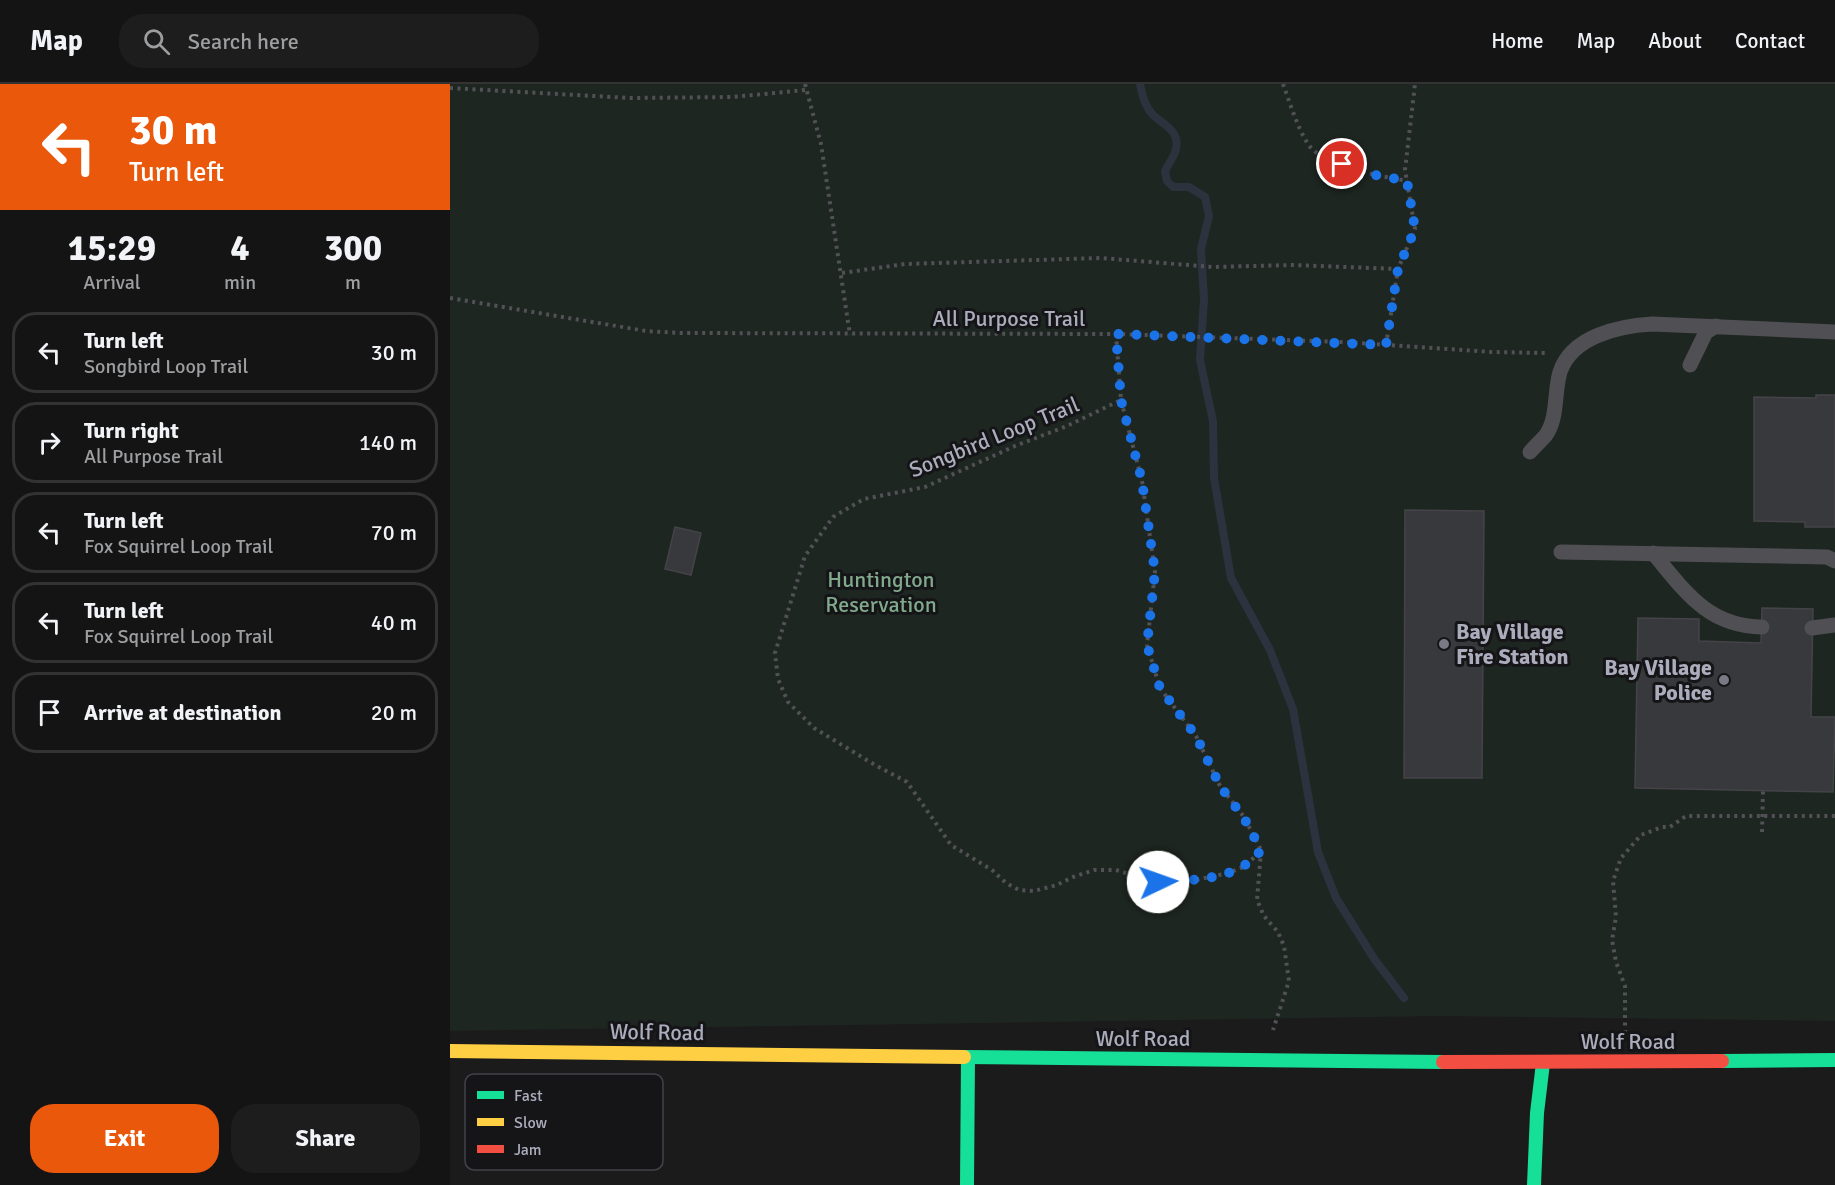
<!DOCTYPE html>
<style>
body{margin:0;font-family:Signika,sans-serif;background:#1d1d1e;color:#f1f3f6;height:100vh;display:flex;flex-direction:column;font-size:22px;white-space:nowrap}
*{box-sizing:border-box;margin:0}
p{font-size:20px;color:#9d9ea0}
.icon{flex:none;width:33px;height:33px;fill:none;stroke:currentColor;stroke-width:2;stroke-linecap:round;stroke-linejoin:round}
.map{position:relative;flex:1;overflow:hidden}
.panel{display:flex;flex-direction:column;background:#141415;width:450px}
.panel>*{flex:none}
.top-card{background:#ea580c;color:#fff;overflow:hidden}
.pin{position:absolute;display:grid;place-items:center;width:51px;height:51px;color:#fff;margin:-26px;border:3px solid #fff;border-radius:50%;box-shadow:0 2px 6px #0007}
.me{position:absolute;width:66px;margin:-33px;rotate:87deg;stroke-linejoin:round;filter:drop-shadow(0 0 4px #0008)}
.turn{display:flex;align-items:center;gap:21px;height:126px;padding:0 30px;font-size:27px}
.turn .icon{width:78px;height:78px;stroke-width:2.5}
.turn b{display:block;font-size:42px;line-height:51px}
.eta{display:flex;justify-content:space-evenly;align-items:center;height:102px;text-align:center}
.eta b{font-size:36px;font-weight:700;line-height:42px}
.action{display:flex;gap:12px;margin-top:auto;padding:12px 30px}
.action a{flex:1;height:69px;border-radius:24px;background:#ea580c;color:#fff;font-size:24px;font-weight:700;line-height:69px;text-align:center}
.action a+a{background:#1d1d1e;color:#f1f3f6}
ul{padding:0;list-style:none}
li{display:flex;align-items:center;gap:18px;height:81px;margin:0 12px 9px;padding:0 18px;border:3px solid #333334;border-radius:24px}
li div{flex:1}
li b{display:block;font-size:22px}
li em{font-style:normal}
header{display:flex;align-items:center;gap:36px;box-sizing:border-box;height:84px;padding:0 30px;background:#141415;border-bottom:2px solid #333334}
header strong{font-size:28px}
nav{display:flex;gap:33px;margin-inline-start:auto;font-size:21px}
.search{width:420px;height:54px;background:#1d1d1e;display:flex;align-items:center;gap:15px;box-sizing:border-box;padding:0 21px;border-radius:24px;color:#9d9ea0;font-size:22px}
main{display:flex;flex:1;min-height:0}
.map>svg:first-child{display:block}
</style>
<header>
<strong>Map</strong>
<div class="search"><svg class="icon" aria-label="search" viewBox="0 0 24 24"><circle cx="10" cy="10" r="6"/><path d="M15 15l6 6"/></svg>Search here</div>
<nav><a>Home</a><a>Map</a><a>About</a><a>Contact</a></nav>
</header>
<main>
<section class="panel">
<div class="top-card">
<div class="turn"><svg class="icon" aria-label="left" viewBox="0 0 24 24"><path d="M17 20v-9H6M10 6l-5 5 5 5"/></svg><div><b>30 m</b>Turn left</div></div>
</div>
<div class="eta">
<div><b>15:29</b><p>Arrival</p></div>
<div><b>4</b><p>min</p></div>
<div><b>300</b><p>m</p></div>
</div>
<ul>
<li><svg class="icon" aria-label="left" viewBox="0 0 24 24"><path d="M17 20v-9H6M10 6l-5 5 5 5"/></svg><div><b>Turn left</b><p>Songbird Loop Trail</p></div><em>30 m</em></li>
<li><svg class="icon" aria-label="right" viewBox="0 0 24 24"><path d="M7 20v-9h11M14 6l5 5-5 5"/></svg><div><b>Turn right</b><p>All Purpose Trail</p></div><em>140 m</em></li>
<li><svg class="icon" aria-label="left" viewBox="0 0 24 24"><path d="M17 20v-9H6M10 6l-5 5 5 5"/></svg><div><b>Turn left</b><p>Fox Squirrel Loop Trail</p></div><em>70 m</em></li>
<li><svg class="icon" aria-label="left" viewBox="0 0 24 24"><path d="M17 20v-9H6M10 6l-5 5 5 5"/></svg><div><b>Turn left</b><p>Fox Squirrel Loop Trail</p></div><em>40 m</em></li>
<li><svg class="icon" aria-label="arrive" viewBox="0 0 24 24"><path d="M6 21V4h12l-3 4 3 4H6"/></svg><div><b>Arrive at destination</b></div><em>20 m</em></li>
</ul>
<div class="action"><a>Exit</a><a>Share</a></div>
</section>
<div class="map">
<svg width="1385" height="1101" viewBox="0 0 1385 1101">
<rect width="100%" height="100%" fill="#1b1b1c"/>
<!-- green -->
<path fill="#1e2621" d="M0 0H1385V937L988 932 0 947Z"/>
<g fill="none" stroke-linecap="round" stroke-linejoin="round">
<!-- stream -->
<path stroke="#2c333f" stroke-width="8" d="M690 0C692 11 695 23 703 31 714 41 730 47 726 65 725 72 718 80 715 87L717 97 723 103H739L755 113 759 132 751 165 754 215 750 276 763 337 764 394 781 494 820 566 843 625 868 768 886 814 925 876 954 914"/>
</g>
<!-- building -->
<g fill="#38393c" stroke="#444448" stroke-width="1.5">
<path d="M1366 311H1385V443H1355V438L1304 437V313L1366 314Z"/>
<path d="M955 426 1034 427 1032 694H954Z"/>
<path d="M225 443 251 449 241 491 215 485Z"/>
<path d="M1312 524 1363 525 1361 633H1385L1383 708 1185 704 1188 534 1249 535V557L1311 559Z"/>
</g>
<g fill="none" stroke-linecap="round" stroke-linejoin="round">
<!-- path -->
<g stroke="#515156" stroke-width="4" stroke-dasharray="3 4.5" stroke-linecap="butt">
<path d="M355 0 371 60 400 251"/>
<path d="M833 0C840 19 847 43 858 60 873 83 932 92 957 97"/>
<path d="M0 4 180 14 283 13 355 6"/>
<path d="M392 189 455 180 651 174 763 183 843 181 948 185"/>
<path d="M0 214 196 247 230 249 666 250 893 258 1041 268 1097 269"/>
<path d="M666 250 671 316 692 397 705 488 697 561 710 604 746 652 770 702 794 733 811 766 796 782 778 789 746 796 708 799 666 786H644L623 793 607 801 584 807 569 806 556 799 542 786 501 761 457 698 425 681 364 644 338 618 328 595 325 569 355 472 383 433 414 415 475 403 565 362 617 342 671 316"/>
<path d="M936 261 948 185 965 145 955 86 965 0"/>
<path d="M1312 748 1313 706"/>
<path d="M811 767 807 816 814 832 828 848 834 862 839 897 823 946"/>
<path d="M1175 949V902L1166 878 1162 856 1166 833 1163 797 1171 774 1191 751 1212 743H1220L1236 732H1385"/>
</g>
<!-- lane -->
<g stroke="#4f4f54" stroke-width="15">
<path d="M1240 281 1256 248 1266 242"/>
<path d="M1080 368C1085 362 1091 357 1096 351 1108 334 1104 308 1110 288 1122 252 1169 242 1202 240L1385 248"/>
<path d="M1111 468 1377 473 1385 477"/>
<path d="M1203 469C1235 507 1257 542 1312 543"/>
<path d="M1362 544 1385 541"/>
</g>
<!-- fast -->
<g stroke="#16e098" stroke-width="14">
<path d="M514 973 993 978"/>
<path d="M1272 977 1385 976"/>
<path d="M517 1101 518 974"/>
<path d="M1084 1101 1087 1029 1093 979"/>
</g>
<!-- slow -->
<path stroke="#ffcf43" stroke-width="14" d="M0 967 514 973"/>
<!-- jam -->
<path stroke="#f24e42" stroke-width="14" d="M993 978 1272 977"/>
</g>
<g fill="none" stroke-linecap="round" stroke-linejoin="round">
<!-- route -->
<path stroke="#1a73e8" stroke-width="10" stroke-dasharray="0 18" d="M708 798C743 796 788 797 811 766L794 734 770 702 746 652 710 604 697 561 705 488 692 397 671 316 666 250 936 261 948 185 965 145 957 97 925 91 892 80"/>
</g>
<!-- markers -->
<g fill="#797a85" stroke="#151518" stroke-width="2">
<circle cx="994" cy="560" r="6"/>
<circle cx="1274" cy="596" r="6"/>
</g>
<g text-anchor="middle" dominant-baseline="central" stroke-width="6" stroke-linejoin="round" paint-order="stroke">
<!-- street labels -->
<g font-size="22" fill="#abadbd" stroke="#151518">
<text x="559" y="234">All Purpose Trail</text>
<text transform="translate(544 353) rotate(-22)">Songbird Loop Trail</text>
<text transform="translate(207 948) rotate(1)">Wolf Road</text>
<text x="693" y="954">Wolf Road</text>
<text x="1178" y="957">Wolf Road</text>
</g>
<!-- park labels -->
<g font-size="22" fill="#81a98c" stroke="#151518">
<text x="431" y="495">Huntington<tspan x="431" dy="25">Reservation</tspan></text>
</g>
<!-- poi labels -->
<g font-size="22" font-weight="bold" fill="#abadbd" stroke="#151518" text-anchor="start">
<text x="1006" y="547">Bay Village<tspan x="1006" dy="25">Fire Station</tspan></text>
<text x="1262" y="583" text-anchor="end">Bay Village<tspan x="1262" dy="25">Police</tspan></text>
</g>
</g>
<!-- legend -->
<rect x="15" y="990" width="198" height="96" rx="9" fill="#151518" stroke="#42434a" stroke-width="1.5"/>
<rect x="27" y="1007" width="27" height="8" fill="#16e098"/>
<rect x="27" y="1034" width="27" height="8" fill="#ffcf43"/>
<rect x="27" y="1061" width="27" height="8" fill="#f24e42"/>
<g font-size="16" fill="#abadbd">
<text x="64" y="1017">Fast</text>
<text x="64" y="1044">Slow</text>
<text x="64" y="1071">Jam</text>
</g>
</svg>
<div class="pin" style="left:892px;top:80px;background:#d93025"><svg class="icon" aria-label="arrive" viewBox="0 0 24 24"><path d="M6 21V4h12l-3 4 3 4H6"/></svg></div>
<svg class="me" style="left:708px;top:798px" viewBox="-20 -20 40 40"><circle r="19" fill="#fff"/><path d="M0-13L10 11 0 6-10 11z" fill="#1a73e8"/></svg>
</div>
</main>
